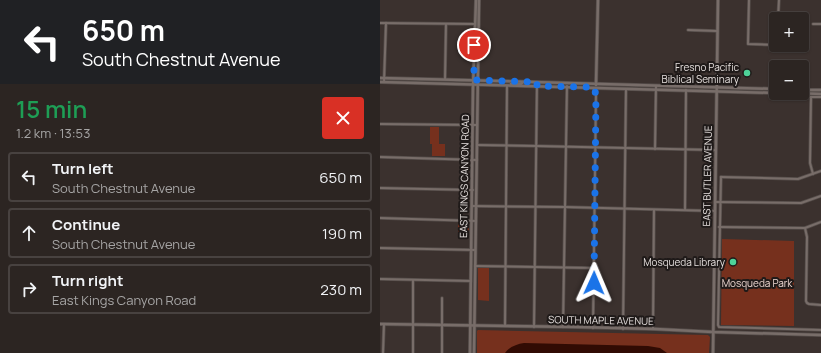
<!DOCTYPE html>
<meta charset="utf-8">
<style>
body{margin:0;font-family:Manrope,sans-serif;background:#342d2a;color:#f1f3f6;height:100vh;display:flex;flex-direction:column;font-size:15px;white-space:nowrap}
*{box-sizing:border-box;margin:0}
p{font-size:13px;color:#a6a5a5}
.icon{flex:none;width:22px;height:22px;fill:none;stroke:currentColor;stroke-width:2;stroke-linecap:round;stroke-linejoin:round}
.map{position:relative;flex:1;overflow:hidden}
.details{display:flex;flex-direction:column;background:#2c2522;width:380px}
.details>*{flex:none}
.hud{background:#202124;color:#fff;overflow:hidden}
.fabs{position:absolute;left:389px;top:12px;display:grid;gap:8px}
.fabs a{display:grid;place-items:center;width:40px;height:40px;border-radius:4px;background:#2c2522;box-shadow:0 1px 3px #0004,0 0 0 1px #484240;font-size:20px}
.pin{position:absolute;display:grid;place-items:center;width:34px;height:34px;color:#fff;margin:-17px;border:2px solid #fff;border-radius:50%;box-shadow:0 1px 4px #0007}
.me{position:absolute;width:44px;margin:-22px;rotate:1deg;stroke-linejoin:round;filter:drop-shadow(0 0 3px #0008)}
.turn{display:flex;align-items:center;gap:14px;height:84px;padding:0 16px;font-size:18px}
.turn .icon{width:52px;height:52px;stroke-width:2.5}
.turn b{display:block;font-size:28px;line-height:34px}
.round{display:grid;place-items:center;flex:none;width:42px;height:42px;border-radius:4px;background:#342d2a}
.headline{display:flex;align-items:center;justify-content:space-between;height:68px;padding:0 16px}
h1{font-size:24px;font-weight:600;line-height:30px;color:#1e9e55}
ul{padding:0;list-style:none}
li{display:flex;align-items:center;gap:12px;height:50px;margin:0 8px 6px;padding:0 8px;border:2px solid #484240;border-radius:4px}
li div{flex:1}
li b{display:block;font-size:15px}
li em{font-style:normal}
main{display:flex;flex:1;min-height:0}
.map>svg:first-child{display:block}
</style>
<main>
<section class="details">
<div class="hud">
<div class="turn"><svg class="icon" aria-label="left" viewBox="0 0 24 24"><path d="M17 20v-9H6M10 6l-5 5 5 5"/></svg><div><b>650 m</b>South Chestnut Avenue</div></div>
</div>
<div class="headline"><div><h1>15 min</h1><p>1.2 km · 13:53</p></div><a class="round" style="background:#d93025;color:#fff"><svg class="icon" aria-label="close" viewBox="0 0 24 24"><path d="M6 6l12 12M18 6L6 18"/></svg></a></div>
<ul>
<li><svg class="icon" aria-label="left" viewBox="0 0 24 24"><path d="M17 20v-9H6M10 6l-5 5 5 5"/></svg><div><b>Turn left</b><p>South Chestnut Avenue</p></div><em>650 m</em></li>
<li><svg class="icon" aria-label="ahead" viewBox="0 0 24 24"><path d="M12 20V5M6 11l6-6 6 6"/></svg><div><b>Continue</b><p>South Chestnut Avenue</p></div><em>190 m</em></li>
<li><svg class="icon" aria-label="right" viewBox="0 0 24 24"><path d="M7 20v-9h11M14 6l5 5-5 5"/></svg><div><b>Turn right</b><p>East Kings Canyon Road</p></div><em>230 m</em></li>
</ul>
</section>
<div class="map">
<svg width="441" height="353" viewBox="0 0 441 353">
<rect width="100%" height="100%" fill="#3b312e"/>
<!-- green -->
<g fill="#76301d">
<path d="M50 127H59V144H65V156H52V144H50Z"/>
<rect x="78" y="223" width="11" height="12"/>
<path d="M342 239 414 241V326L341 325Z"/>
<path d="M98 268H109V301L98 300Z"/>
<path d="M98 330 328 335 330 337 329 353H97V331Z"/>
</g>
<!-- water -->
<path fill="#310b03" d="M144 343 268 346 280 348 287 353H125C129 347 137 344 144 343Z"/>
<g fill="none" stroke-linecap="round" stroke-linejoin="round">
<!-- street casing -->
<g stroke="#554d4a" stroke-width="3.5">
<g id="street">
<path d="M369 0 368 44 396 45"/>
<path d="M398 19 399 0"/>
<path d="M0 23 95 24"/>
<path d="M433 24H441"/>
<path d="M308 30 337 31"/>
<path d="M65 79 66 24"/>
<path d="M4 82 6 23"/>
<path d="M431 97 430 163 433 174"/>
<path d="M412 99 418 97H441"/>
<path d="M0 124 97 125"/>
<path d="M97 145 157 146 335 150"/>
<path d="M275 149 276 86"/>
<path d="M0 157 97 160"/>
<path d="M341 177 338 325 339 327 441 330"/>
<path d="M341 177 418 179 441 171"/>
<path d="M0 188 93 190"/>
<path d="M335 202 421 203 441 196"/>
<path d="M92 206 185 207 335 211"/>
<path d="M305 210 306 90"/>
<path d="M0 218 96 221"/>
<path d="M339 227 425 228 441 222"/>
<path d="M425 228 427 237 426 301 427 303 429 304 441 305"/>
<path d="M0 248 95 250"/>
<path d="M95 266 214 268"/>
<path d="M0 279 91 281"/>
<path d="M125 326 127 86"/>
<path d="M154 327 157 82"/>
<path d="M183 327 187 86"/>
<path d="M213 328 216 94 213 88"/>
<path d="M243 329 246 89"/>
<path d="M273 329 274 210"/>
<path d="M3 353 4 324"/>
<path d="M33 353V280"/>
<path d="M62 353V298"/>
</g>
</g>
<!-- secondary casing -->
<g stroke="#554d4a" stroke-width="4">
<g id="secondary">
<path d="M0 78 119 81 396 89"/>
<path d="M0 82 396 93"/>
<path d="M131 84H141L143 82"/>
<path d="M216 85 218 0"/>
<path d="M422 90H441"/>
<path d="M416 93 441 94"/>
<path d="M0 324 198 327 275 329 333 332 441 335"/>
<path d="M90 353 93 88 96 0"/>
<path d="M94 353 99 0"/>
<path d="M333 353 338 0"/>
</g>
</g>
<!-- street -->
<use href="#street" stroke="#786d69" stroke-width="2"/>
<!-- secondary -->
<use href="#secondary" stroke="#786d69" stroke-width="2.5"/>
</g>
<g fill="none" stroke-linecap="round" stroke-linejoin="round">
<!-- route -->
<path stroke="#1a73e8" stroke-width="7" stroke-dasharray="0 12.6" d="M94 45V80L157 82V86L213 87 216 94 214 283"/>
</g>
<!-- markers -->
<g fill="#4ed399" stroke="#1f1a19" stroke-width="1.5">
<circle cx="367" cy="73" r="4"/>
<circle cx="353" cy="262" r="4"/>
</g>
<g text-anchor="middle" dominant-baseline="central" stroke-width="4" stroke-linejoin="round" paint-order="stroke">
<!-- poi labels -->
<g font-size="10" fill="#e6e0de" stroke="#1f1a19" text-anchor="end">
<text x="359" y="67">Fresno Pacific<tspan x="359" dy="12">Biblical Seminary</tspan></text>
<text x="345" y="262">Mosqueda Library</text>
</g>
<!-- street labels -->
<g font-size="10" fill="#e6e0de" stroke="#1f1a19">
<text transform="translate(84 176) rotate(-89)">EAST KINGS CANYON ROAD</text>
<text transform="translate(327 176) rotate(-89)">EAST BUTLER AVENUE</text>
<text transform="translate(221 320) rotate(1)">SOUTH MAPLE AVENUE</text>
</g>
<!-- park labels -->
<g font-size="10" fill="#efd8d2" stroke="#1f1a19">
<text x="377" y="283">Mosqueda Park</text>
</g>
</g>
</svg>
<div class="fabs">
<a>+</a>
<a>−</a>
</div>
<div class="pin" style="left:94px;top:45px;background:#d93025"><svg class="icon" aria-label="arrive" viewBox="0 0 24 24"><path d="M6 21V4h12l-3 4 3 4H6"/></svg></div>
<svg class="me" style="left:214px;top:283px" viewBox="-20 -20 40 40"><path d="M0-17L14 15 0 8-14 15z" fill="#1a73e8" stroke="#fff" stroke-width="4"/></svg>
</div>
</main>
